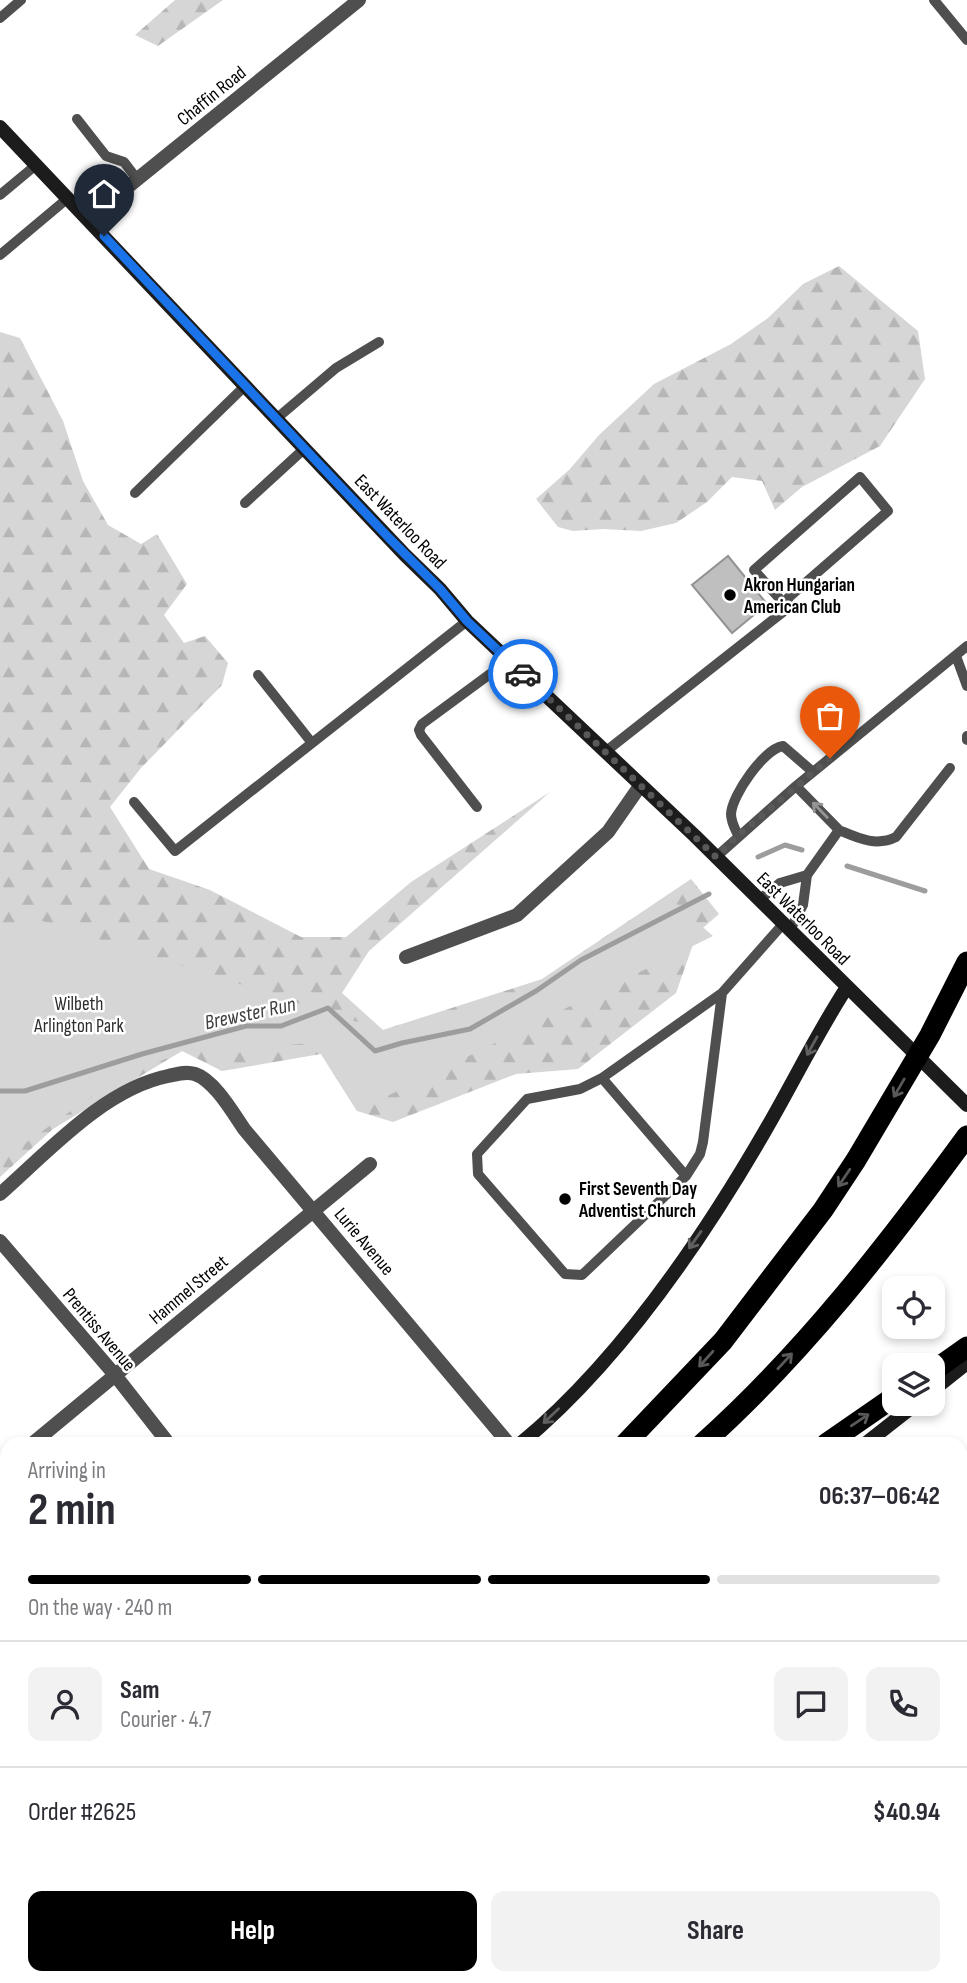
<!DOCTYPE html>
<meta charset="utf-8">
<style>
:root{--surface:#fff;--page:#f2f2f3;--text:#2b2b33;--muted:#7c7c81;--line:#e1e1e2;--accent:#000}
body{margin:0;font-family:"Sofia Sans Condensed",sans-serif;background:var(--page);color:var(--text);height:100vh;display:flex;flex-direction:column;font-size:26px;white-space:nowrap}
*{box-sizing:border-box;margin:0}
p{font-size:23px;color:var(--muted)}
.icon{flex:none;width:38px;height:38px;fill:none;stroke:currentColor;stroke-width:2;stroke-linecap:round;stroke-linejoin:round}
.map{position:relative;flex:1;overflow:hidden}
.drawer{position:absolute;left:0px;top:1437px;width:968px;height:548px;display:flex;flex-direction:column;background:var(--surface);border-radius:21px 21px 0 0;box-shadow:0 4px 10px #0003}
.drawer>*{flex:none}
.controls{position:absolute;left:882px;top:1276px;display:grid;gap:14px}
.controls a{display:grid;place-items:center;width:63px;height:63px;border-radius:14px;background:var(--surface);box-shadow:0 4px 10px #0003;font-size:35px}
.pin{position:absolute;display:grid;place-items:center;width:60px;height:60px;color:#fff;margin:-72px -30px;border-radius:50% 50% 50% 0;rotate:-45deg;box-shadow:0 0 7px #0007}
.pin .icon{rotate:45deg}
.courier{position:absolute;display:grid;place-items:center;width:70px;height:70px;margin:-35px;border:5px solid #1a73e8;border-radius:50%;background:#fff;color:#222;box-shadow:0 2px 9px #0007}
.headline em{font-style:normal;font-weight:700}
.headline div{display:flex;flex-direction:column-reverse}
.headline{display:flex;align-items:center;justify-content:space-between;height:119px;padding:0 28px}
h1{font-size:46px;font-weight:700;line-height:52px}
.bar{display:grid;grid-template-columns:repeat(4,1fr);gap:10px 7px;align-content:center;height:84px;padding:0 28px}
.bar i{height:9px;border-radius:5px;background:var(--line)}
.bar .on{background:var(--accent)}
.bar p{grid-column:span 4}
.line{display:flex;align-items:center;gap:18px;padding:0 28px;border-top:2px solid var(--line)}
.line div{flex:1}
.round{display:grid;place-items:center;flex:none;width:74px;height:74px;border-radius:14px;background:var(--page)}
.cta{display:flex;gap:14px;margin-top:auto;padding:14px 28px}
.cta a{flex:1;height:80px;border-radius:14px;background:var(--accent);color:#fff;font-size:28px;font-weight:700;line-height:80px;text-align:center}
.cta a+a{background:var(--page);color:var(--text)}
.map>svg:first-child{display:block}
</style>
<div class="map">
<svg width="967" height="1983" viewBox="0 0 967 1983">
<defs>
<pattern id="forest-firs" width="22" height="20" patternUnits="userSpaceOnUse" patternTransform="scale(1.75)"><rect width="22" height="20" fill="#d6d6d6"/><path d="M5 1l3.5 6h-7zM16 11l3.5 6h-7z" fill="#b6b6b6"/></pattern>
</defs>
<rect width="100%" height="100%" fill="#fff"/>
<!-- forest -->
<path fill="url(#forest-firs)" d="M175 0H223L158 46 135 35Z
M839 266 918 331 925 379 880 446 802 487 775 510 762 481 732 477 707 502 676 523 641 531 603 529 573 531 558 527 536 499 569 470 599 435 654 384 731 344 768 318 803 284Z
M0 332 20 338 63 421 83 481 108 525 141 544 157 534 187 584 164 615 184 643 205 636 228 663 222 685 141 768 110 807 149 869 210 890 301 937H346L411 882 550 792 369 951 342 993 383 1030 542 979 691 879 719 914 697 933 676 993 578 1069 516 1074 393 1122 357 1111 321 1054 222 1071 182 1051 53 1129 0 1177Z"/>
<!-- green -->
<path fill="#d6d6d6" d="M667 896 713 936 357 1111 314 1043 182 1051 102 1089 0 1161V929L30 917 383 1030 526 990Z"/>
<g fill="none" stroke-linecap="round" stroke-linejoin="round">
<!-- stream -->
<path stroke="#9d9d9d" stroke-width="5" d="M758 857 785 845 802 850
M847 866 925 891
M0 1091H25L142 1054 246 1026H281L328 1008 375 1051 402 1043 470 1029 536 991 581 960 709 894"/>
</g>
<!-- building -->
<path fill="#bfbfbf" stroke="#939393" stroke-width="2" d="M728 556 767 604 732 633 692 585Z"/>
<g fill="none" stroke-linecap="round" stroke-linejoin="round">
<!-- lane -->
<path stroke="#4f4f4f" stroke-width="10" d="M934 0 967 40
M0 18 21 0
M77 119 106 156 124 162 137 179
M0 195 36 165
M0 255 68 198
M276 419 336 368 379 342
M135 493 245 386
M245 503 304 449
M956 656 967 686
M258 675 312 743
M967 740V736
M605 752 788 608V598L888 511 860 477 754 570 788 608
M796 786 839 830 807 875
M134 802 175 851 467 621
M477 807 421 735 419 730 422 724 509 660
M839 830C858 838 876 847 896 837L950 768
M738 835C735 829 731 822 731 814 732 795 764 749 783 746L813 772
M716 857 796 786 967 646
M759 900 780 883 807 875 803 905 790 930
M722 993 703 1142 700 1154 686 1176 602 1078 722 993 783 924
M602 1078 580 1089 527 1099 477 1154 478 1174 565 1274 582 1275 686 1176
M730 1978 736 1982
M782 1983 788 1978"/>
<!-- street -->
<path stroke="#4f4f4f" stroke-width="14" d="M88 219 359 0
M406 957 517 915 608 832 640 786
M0 1194C48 1152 104 1089 168 1076 177 1074 186 1071 195 1074 214 1080 233 1113 244 1129L509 1444
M0 1241 115 1375 169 1444
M32 1444 370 1164
M0 1471 7 1465
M0 1594 7 1603
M961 1624 967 1619
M961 1887 967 1882
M610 1978 614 1983
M947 1978 952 1983
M518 1983 524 1978
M842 1983 849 1978"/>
<!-- secondary -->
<path stroke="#1c1c1c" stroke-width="14" d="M0 127 405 555 440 589 467 621 695 836 967 1105
M933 1390 967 1363
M520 1444C617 1364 702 1240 765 1131 793 1083 817 1033 847 987
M865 1444 916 1404
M0 1868 7 1863
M201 1983 207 1978"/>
<!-- highway -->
<path stroke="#000" stroke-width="21" d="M933 1371 967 1347
M625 1444 723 1341 823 1210 856 1160 930 1035 967 962
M702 1444C803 1354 888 1244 967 1136
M826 1444 894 1397
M0 1959 7 1953
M50 1983 56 1978"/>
</g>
<!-- one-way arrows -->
<defs><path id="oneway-shaft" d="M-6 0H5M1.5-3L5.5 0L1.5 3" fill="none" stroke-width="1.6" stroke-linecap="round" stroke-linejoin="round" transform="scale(1.75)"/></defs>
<use stroke="#959595" href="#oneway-shaft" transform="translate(820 810) rotate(-134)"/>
<g stroke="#606060">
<use href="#oneway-shaft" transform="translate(812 1046) rotate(119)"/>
<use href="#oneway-shaft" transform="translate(695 1240) rotate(125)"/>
<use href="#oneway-shaft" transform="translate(551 1416) rotate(136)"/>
</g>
<g stroke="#595959">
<use href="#oneway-shaft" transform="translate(899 1088) rotate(120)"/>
<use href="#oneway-shaft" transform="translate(844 1178) rotate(124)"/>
<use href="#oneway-shaft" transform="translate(706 1359) rotate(132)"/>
<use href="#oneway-shaft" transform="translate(785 1361) rotate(-47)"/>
<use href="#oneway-shaft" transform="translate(860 1420) rotate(-34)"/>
</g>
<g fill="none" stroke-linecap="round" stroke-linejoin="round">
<!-- done -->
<path stroke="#595959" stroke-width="7" stroke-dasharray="0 12.6" d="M523 674 716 857 733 840 830 758"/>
<!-- route -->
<path stroke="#1a73e8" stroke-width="9" d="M104 236 389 538 440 589 467 621 523 674"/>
</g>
<!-- markers -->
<g fill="#000" stroke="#fff" stroke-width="2.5">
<circle cx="730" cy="595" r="7"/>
<circle cx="565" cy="1199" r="7"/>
</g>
<g text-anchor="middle" stroke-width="5" stroke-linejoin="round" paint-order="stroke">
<!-- street labels -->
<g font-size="19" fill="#000" stroke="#fff">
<text transform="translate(211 95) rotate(-39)" y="7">Chaffin Road</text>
<text transform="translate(401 521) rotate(46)" y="7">East Waterloo Road</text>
<text transform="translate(804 918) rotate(45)" y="7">East Waterloo Road</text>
<text transform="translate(365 1241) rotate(50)" y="7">Lurie Avenue</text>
<text transform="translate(188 1289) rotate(-40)" y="7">Hammel Street</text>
<text transform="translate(100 1329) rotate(50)" y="7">Prentiss Avenue</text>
</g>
<!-- poi labels -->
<g font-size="19" font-weight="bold" fill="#000" stroke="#fff" text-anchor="start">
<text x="744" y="591">Akron Hungarian<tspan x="744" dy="22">American Club</tspan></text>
<text x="579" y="1195">First Seventh Day<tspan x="579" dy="22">Adventist Church</tspan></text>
</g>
<!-- park labels -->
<g font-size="19" fill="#2d2d2d" stroke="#fff">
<text x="79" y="1010">Wilbeth<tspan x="79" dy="22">Arlington Park</tspan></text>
</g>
<!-- water labels -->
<g font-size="21" font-style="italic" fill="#3e3e3e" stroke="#fff">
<text transform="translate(250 1013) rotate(-12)" y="7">Brewster Run</text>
</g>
</g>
</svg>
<div class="controls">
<a><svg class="icon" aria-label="locate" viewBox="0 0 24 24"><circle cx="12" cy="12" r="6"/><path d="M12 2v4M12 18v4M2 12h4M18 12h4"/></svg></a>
<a><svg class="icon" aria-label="layers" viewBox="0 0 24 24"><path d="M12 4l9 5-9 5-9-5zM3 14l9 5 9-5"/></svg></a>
</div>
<div class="pin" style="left:830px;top:758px;background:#ea580c"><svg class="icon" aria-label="bag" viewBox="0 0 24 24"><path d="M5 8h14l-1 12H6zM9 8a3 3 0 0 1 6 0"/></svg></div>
<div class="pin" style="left:104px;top:236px;background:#1f2937"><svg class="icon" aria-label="home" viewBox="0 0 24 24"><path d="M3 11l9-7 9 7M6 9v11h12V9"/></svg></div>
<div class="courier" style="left:523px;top:674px"><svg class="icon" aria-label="car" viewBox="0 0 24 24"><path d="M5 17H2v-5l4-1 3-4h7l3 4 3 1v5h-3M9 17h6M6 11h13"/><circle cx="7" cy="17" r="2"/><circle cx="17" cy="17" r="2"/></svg></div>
<section class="drawer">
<div class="headline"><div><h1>2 min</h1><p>Arriving in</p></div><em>06:37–06:42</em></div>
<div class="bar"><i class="on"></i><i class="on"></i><i class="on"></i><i></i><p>On the way · 240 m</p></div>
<div class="line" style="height:126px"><a class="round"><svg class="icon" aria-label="person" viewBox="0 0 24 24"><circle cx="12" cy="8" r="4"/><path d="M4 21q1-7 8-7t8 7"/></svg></a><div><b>Sam</b><p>Courier · 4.7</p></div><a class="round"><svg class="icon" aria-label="chat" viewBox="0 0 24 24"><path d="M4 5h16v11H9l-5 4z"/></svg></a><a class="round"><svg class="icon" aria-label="phone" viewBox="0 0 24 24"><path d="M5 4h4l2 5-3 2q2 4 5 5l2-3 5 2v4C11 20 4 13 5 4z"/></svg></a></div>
<div class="line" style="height:91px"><div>Order #2625</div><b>$40.94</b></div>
<div class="cta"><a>Help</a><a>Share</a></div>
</section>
</div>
